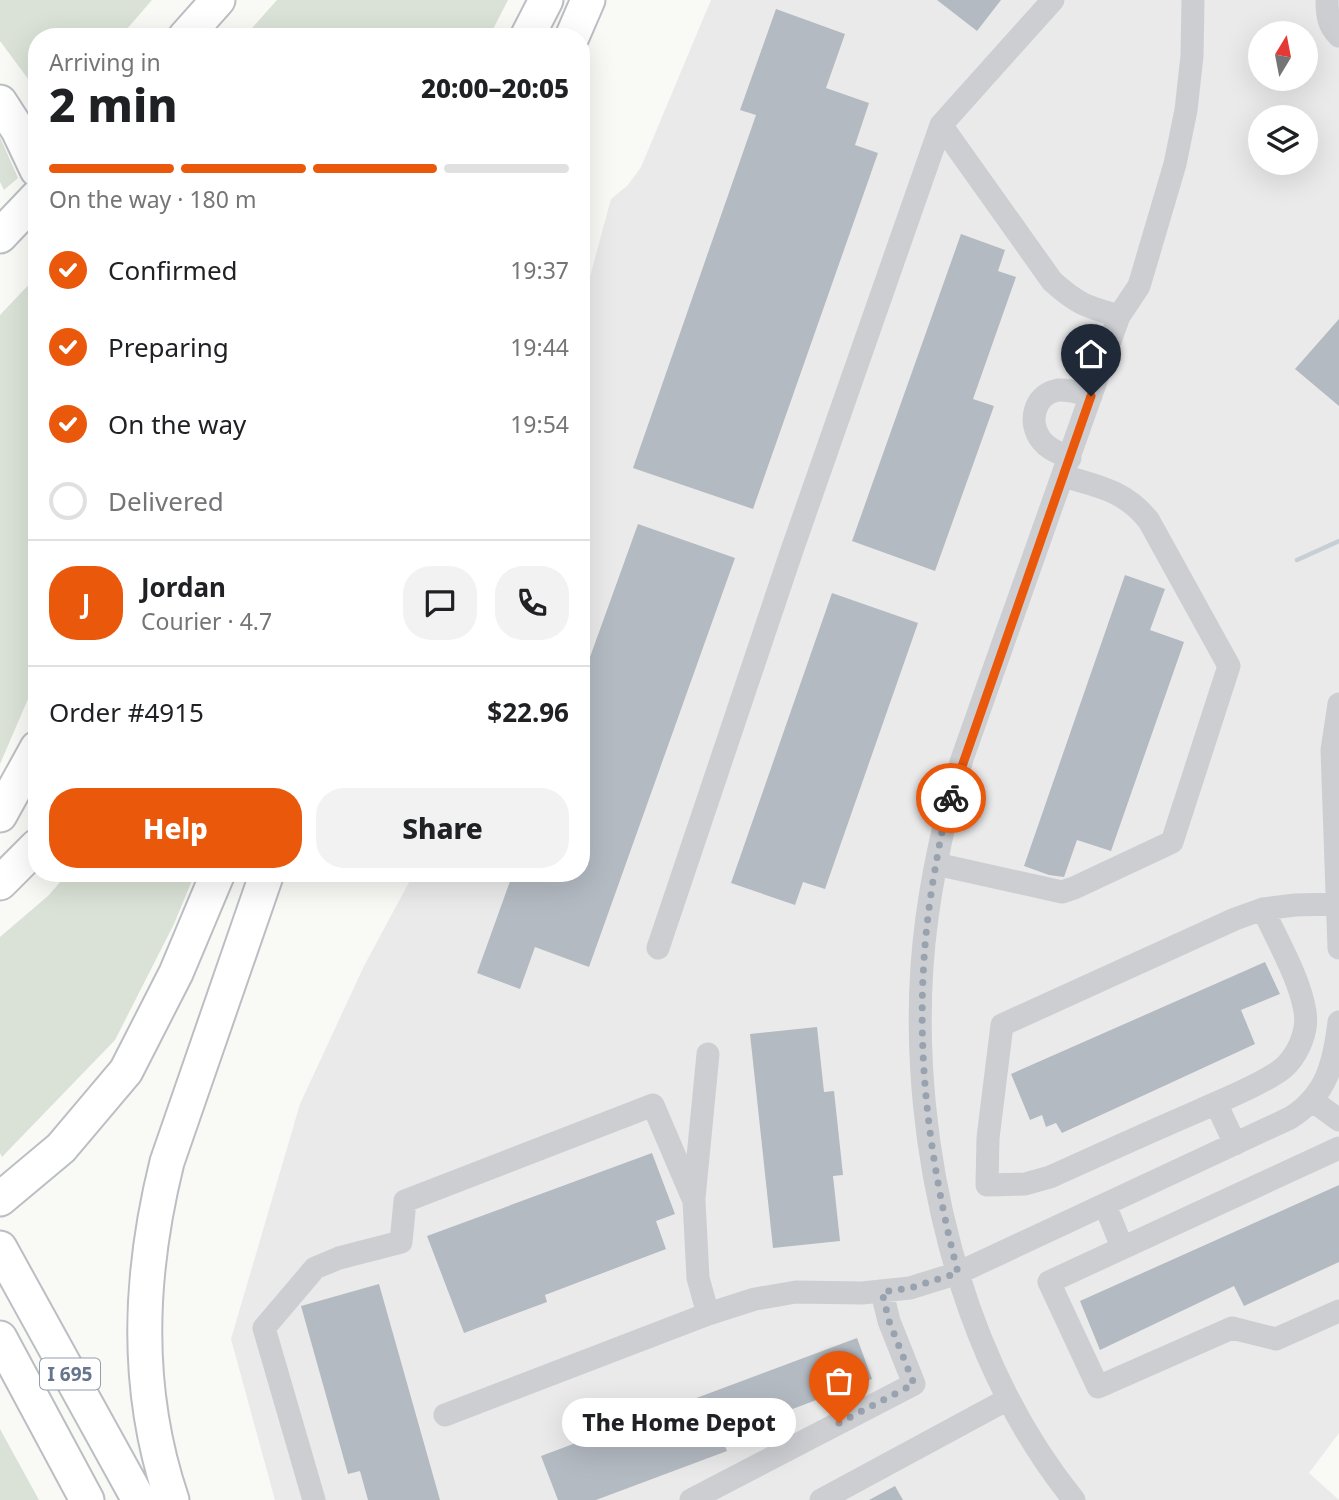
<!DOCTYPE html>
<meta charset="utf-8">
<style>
:root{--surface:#fff;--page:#f2f2f2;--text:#202124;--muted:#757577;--line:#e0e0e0;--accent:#ea580c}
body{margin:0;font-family:"Noto Sans",sans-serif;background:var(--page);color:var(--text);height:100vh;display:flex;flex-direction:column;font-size:26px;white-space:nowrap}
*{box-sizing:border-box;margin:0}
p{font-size:23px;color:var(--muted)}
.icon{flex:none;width:38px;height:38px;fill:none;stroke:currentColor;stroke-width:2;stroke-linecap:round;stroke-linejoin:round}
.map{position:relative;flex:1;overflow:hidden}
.side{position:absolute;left:28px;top:28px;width:562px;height:854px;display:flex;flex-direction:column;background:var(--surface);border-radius:28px;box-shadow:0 7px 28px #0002}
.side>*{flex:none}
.needle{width:46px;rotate:10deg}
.fabs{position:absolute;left:1248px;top:21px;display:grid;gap:14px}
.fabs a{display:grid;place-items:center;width:70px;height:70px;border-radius:50%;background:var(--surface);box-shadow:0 7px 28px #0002;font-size:35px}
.pin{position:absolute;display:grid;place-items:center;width:60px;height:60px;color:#fff;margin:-72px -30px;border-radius:50% 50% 50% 0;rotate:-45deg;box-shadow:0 0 7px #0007}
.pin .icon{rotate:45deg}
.courier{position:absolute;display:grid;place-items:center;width:70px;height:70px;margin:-35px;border:5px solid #ea580c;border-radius:50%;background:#fff;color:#222;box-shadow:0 2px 9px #0007}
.bubble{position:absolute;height:49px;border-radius:24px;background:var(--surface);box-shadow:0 7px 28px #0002;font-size:23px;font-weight:800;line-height:49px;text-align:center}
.summary em{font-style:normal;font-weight:800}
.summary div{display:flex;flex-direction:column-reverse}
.summary{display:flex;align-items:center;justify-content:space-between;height:119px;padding:0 21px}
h1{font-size:46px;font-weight:800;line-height:52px}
.bar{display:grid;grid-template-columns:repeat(4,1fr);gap:10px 7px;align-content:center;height:84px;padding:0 21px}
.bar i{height:9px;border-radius:5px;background:var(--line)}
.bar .selected{background:var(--accent)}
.bar p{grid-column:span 4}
.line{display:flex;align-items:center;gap:18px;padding:0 21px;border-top:2px solid var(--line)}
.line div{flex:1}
.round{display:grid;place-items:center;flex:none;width:74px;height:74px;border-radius:28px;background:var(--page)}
ol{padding:0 21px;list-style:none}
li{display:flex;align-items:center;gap:21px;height:77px}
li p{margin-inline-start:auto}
li .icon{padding:7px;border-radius:50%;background:var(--accent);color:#fff;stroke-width:4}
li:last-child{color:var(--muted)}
li i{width:38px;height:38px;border:4px solid var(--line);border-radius:50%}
.action{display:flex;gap:14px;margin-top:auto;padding:14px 21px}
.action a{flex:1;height:80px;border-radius:28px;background:var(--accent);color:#fff;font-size:28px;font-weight:800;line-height:80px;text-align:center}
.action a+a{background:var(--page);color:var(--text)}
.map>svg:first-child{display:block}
</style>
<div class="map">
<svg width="1339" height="1500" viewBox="0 0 1339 1500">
<rect width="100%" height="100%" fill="#f9f9f6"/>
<!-- built -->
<path fill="#eaeaea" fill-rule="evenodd" d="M711 0H1339V1433L1309 1473 1339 1500H275L231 1339 300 1104 364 966 414 873H581V310L611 199 628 185 641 167ZM1260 33H1306V79H1260ZM1260 117H1306V163H1260Z"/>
<!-- green -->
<path fill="#dae2d7" d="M0 0H152L120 37H37V91L0 41Z
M277 0H508L489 37H244Z
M0 137 18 178 4 190 0 182Z
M37 276V678L0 764V315Z
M68 873H195L174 924 115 1040 2 1157 0 1153V937L49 895Z
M0 1429 39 1500H0Z"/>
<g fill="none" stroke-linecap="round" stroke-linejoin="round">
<!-- stream -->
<path stroke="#c5cfd5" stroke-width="4.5" d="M1297 560 1339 541"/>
</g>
<!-- building -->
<path fill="#b4bac2" d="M937 0H1001L977 31Z
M776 9 845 34 826 88 869 103 855 145 878 153 753 509 633 468 756 115 740 110Z
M961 234 1005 250 998 271 1016 277 973 399 994 406 935 571 852 541Z
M1339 319V406L1295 369Z
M638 524 735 558 589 967 535 947 520 989 477 973 513 873H581V682Z
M1125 575 1165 589 1150 630 1184 642 1111 851 1077 840 1064 877 1049 875 1024 866Z
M832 593 918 623 825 889 803 882 795 905 731 883Z
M1265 962 1280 994 1241 1010 1255 1044 1062 1133 1056 1123 1046 1127 1042 1115 1030 1120 1011 1074Z
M817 1027 824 1092 834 1091 843 1175 833 1176 840 1241 773 1248 750 1034Z
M652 1153 675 1214 656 1221 666 1249 545 1295 547 1302 464 1333 427 1236Z
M1339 1185V1262L1244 1306 1234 1286 1100 1350 1080 1301Z
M379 1284 440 1500H368L360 1471 348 1474 301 1306Z
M857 1338 872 1379 721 1436 727 1451 596 1500H558L541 1456Z
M895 1486 903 1500H869Z"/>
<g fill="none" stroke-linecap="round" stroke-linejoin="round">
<!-- highway casing -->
<g stroke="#bbbec2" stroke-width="37">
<path id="highway" d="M185 37 218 0
M527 37 546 0
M572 37 588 0
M0 102 18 130 37 170
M0 236 37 197
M0 815 37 748
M0 883 37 846
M0 1199 61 1148 126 1071 176 973 218 873
M0 1248 139 1500
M0 1338 87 1500
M172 1500C134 1388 139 1275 167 1162L267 873"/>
</g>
<!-- minor -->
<path stroke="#ccced2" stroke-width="23" d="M1327 0C1327 15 1328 25 1339 36
M941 125 1052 281C1077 304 1087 307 1119 316
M1070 458C1060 453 1049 450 1042 441 1027 423 1034 394 1058 390 1069 389 1080 393 1091 396
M1339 704 1332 750 1339 948
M936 864 1062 892 1074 888 1172 842 1229 666 1149 521C1126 491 1098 486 1063 476
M1263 909 1235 919 1002 1025 988 1138 987 1185 1025 1184 1050 1177C1099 1155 1147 1133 1196 1112 1220 1101 1256 1087 1278 1072 1292 1063 1302 1045 1305 1028 1311 997 1276 939 1263 909L1295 905 1337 904
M658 948 791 553 941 125 1053 0
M1313 1101 1339 1120
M1216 1103 1235 1144
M1339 1148 1049 1282 1098 1387 1232 1328 1276 1339 1339 1311
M694 1198 708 1054
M1105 1205 1122 1247
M445 1415 708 1314 755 1299 796 1292 862 1293 910 1288 958 1273 1290 1118C1327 1095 1334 1063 1339 1022
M314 1500 264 1328 315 1268 339 1258 401 1242 405 1201 653 1105 694 1201 698 1278 708 1314
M691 1500 914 1384 889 1321 882 1292
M821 1500 1008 1399
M1074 1500C959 1358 910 1146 922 966 927 896 942 826 962 759L1119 316 1139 286 1175 164 1186 110 1192 56 1193 0"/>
<!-- highway -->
<use href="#highway" stroke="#fff" stroke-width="33"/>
</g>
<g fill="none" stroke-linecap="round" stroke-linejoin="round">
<!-- done -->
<path stroke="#99a3b0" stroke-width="7" stroke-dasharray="0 12.6" d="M839 1423 914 1384 889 1321 882 1292 910 1288 958 1273C924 1141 911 1016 933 881 938 853 942 825 951 798"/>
<!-- route -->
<path stroke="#ea580c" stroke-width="9" d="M951 798 1091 396"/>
</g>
<g text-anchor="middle" stroke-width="7" stroke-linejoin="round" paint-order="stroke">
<!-- shield labels -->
<rect fill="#fff" stroke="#939eae" stroke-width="2" x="40" y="1358.5" width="60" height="31" rx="5"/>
<g font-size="19" font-weight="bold" fill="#65758b">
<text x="70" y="1381">I 695</text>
</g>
</g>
</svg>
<div class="fabs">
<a><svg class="needle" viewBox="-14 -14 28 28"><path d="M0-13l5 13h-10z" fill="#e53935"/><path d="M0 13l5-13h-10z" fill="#757577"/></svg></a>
<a><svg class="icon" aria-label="layers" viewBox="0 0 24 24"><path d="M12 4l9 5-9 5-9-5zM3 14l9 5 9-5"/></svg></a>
</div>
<div class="pin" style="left:839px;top:1423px;background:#ea580c"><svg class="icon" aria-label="bag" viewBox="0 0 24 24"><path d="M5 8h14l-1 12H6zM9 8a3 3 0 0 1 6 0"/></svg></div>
<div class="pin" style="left:1091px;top:396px;background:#1f2937"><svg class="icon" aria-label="home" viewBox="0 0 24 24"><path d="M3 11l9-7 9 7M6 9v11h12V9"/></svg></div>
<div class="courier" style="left:951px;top:798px"><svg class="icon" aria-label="bike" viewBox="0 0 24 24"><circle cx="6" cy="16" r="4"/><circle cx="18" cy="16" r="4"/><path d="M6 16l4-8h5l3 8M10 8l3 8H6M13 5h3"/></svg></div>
<div class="bubble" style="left:562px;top:1398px;width:234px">The Home Depot</div>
<section class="side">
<div class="summary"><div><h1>2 min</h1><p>Arriving in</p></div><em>20:00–20:05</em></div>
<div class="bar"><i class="selected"></i><i class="selected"></i><i class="selected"></i><i></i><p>On the way · 180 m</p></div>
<ol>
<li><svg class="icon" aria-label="check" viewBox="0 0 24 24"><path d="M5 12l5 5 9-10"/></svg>Confirmed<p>19:37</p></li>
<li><svg class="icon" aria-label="check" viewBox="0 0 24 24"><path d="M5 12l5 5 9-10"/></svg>Preparing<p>19:44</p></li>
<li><svg class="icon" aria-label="check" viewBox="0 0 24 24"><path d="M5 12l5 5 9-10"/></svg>On the way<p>19:54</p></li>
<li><i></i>Delivered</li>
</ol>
<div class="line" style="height:126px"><b class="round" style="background:var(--accent);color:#fff">J</b><div><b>Jordan</b><p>Courier · 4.7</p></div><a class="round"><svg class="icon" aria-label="chat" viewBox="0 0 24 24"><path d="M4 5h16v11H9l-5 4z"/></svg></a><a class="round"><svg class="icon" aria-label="phone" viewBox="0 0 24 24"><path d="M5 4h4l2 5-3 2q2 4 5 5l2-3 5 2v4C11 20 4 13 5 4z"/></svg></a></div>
<div class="line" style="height:91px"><div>Order #4915</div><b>$22.96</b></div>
<div class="action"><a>Help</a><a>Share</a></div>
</section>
</div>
